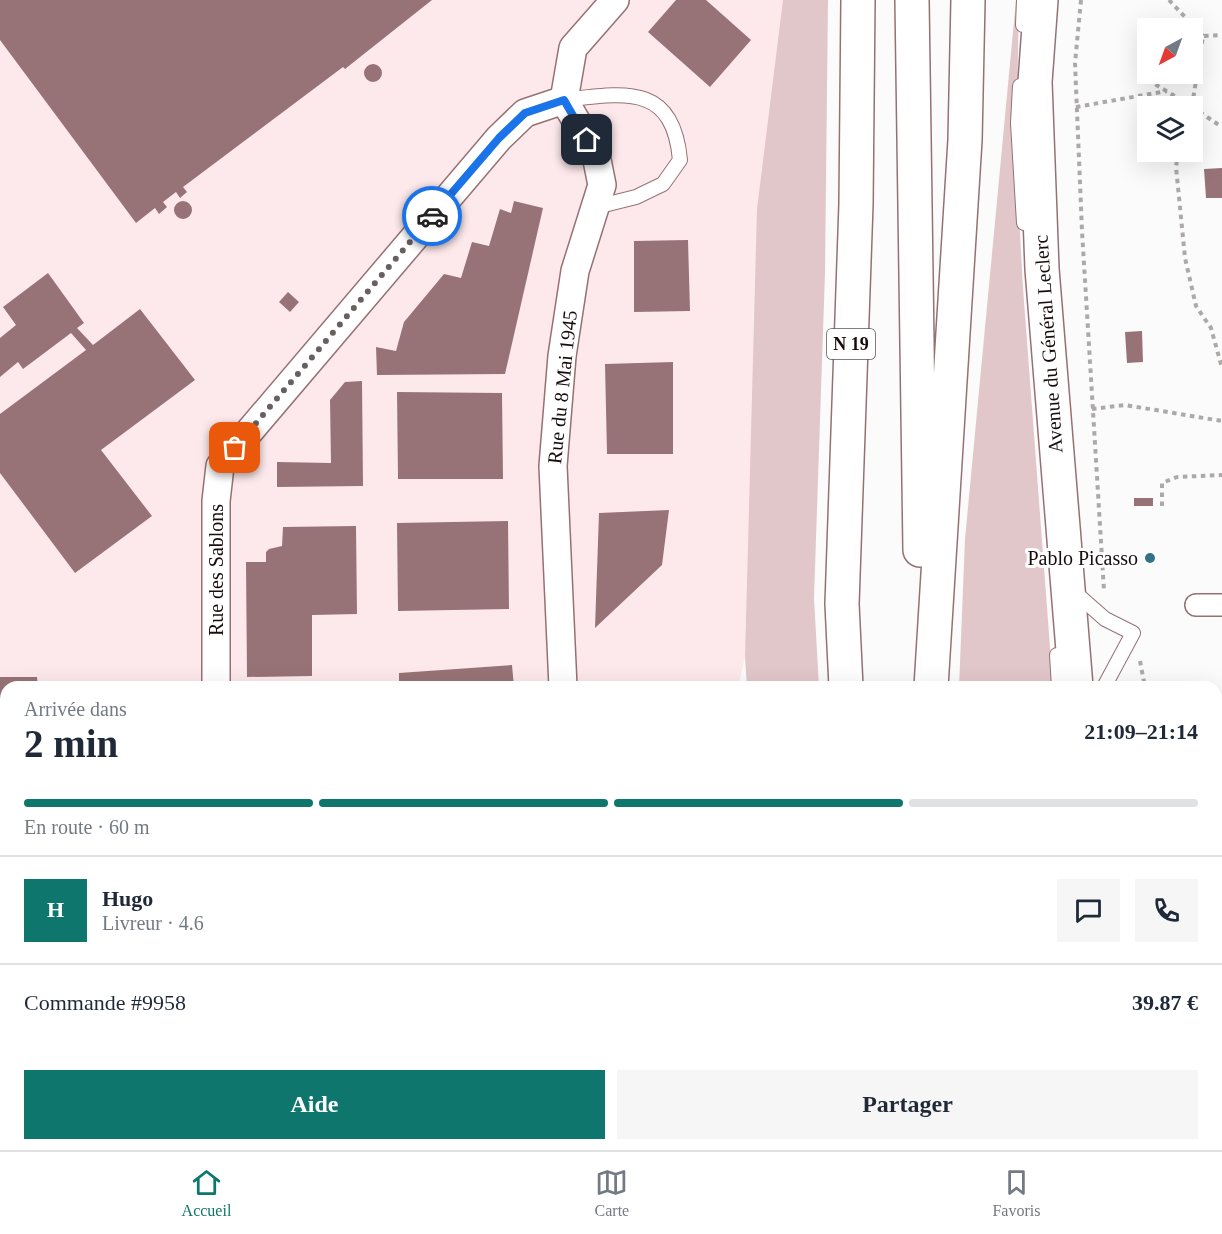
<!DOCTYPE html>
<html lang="fr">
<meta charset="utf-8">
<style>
:root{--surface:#fff;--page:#f6f6f7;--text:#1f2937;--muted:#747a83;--line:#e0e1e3;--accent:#0f766e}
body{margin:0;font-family:Georgia,serif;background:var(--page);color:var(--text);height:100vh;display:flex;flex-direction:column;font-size:22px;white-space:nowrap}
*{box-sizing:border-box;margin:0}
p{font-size:20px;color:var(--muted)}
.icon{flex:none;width:33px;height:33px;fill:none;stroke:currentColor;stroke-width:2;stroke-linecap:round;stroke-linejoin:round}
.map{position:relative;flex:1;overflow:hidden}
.details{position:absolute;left:0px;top:681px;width:1222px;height:470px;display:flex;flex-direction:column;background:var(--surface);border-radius:18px 18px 0 0;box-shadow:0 6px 24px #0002}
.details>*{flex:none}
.needle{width:39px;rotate:221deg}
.buttons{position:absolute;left:1137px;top:18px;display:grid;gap:12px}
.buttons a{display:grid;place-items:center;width:66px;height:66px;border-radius:0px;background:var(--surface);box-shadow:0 6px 24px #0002;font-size:30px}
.pin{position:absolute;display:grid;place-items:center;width:51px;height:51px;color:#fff;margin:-26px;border-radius:12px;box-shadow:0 3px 9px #0006}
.courier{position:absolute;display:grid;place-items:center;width:60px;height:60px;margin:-30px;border:4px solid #1a73e8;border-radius:50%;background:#fff;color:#222;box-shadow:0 2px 8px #0007}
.summary em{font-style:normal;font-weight:700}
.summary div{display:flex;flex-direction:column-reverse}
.summary{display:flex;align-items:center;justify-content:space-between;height:102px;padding:0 24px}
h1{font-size:39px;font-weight:700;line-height:45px}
.bar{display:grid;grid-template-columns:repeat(4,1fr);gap:9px 6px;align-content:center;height:72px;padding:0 24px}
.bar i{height:8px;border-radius:4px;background:var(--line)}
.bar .active{background:var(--accent)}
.bar p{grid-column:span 4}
.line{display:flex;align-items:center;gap:15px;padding:0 24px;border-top:2px solid var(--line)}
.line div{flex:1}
.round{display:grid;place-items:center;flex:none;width:63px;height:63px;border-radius:0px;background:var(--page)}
.cta{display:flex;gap:12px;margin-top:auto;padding:12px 24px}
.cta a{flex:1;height:69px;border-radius:0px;background:var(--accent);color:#fff;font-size:24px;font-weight:700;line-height:69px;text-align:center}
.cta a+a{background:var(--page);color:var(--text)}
.dock{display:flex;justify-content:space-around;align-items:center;height:84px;border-top:2px solid var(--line);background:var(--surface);font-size:16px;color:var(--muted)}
.dock a{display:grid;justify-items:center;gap:3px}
.dock .active{color:var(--accent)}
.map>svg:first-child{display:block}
</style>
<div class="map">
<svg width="1222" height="1150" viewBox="0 0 1222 1150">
<rect width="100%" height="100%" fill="#fbfbfb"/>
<!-- built -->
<path fill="#fde9eb" d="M0 0H789L745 657 738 687H6V1144H811L812 1150H0Z"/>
<!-- green -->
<path fill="#e2c7ca" d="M783 0H828L825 273 814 598 819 687H747L745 657 757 209Z
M1016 0H1019L1016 161 1023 288 1053 687H959L965 539Z
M1006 1145H1094L1095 1150H1007Z"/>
<!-- building -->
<path fill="#977377" d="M0 0H432L345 69 343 67 183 187 187 192 180 198 176 192 163 202 167 207 159 214 155 208 136 223 0 40Z
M676 0H706L751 40 710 87 648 32Z
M364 73a9 9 0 1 1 18 0a9 9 0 1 1-18 0Z
M1222 168V198H1206L1204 169Z
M514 201 543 208 505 374 377 375 376 347 396 351 404 322 444 274 461 278 472 242 489 246 500 209 511 213Z
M174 210a9 9 0 1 1 18 0a9 9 0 1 1-18 0Z
M688 240 690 311 634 312V241Z
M48 273 84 323 77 328 93 345 140 309 195 380 101 450 152 516 75 573 0 473V414L86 350 71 333 23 369 18 362 0 377V338L16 325 3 307Z
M288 292 299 302 290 312 279 302Z
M1142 331 1143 362 1127 363 1125 332Z
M673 362V454H607L605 364Z
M362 381 363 486 277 487V462L331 463 330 400 345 382Z
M397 392 502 393 503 479H398Z
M1134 498H1153V506H1134Z
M669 510 662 565 595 628 599 513Z
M508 521 509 609 398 611 397 523Z
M356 526 357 614 312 615V676L247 677 246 562H266V552L269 549 282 546 283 527Z
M512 665 514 687H399V673Z
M0 677H37L38 687H6V950L0 951Z
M253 1144H305V1150H253Z
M444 1144H531V1150H447Z
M619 1144H725V1145L707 1150H619Z"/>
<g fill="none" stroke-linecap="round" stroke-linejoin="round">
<!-- service casing -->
<g stroke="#957175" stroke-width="16">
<path id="service" d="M1023 25 1024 0
M1020 86 1018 123 1024 223
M564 100C625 93 673 83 680 160L663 184 636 197 596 207
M1072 590 1105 619 1133 633 1104 687
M1057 655 1059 687
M1110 1144V1150"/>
</g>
<!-- pedestrian casing -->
<g stroke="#957175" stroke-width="24">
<path id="pedestrian" d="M1196 605H1222"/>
</g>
<!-- minor casing -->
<g stroke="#957175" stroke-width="30">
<path id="minor" d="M564 100 573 48 615 0
M216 687V501L220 466 499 138 525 113 564 100
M563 687 553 466 562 356 575 271 602 185 596 155 564 100
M218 1144V1150
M577 1144 578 1150
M829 1144 831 1150"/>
</g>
<!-- tertiary casing -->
<g stroke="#957175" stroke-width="36">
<path id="tertiary" d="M1041 0 1035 82 1042 269 1076 687
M1135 1144 1136 1150"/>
</g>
<!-- trunk casing -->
<g stroke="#957175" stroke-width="36">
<path id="trunk" d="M912 0 920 550
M846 687 842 604 856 204 858 0
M931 687 965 140 968 0
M897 1144 898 1150
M974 1144 975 1150"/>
</g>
<!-- path -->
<path stroke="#ada9a9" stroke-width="4" stroke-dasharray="4.5 4.5" stroke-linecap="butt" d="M1081 0 1075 63 1082 231 1104 591
M1169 0 1203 36
M1140 75 1191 106
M1192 106 1203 36 1222 35
M1076 107 1167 91
M1192 107 1222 127
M1178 152 1176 167 1185 258 1196 306 1211 328 1222 368
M1092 409 1125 405 1222 421
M1162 506V483L1177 477 1222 475
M1140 661 1145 687
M1216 770 1222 760
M1216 848 1222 854
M1216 945 1222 935
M1216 980 1222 978
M1216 1140 1222 1132
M1177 1144V1150"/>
<!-- service -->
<use href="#service" stroke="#fff" stroke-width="14"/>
<!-- pedestrian -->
<use href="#pedestrian" stroke="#fff" stroke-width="21"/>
<!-- minor -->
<use href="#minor" stroke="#fff" stroke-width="27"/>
<!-- tertiary -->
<use href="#tertiary" stroke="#fff" stroke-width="33"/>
<!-- trunk -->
<use href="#trunk" stroke="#fff" stroke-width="33"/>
</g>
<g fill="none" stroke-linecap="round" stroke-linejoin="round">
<!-- done -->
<path stroke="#676060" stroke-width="6" stroke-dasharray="0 10.8" d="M235 448 432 216"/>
<!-- route -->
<path stroke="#1a73e8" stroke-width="8" d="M432 216 499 138 525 113 564 100 587 140"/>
</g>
<!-- markers -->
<circle fill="#327286" stroke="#fff" stroke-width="2" cx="1150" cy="558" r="6"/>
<g text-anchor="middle" stroke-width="6" stroke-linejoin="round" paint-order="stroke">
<!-- shield labels -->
<rect fill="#fff" stroke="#5d5556" stroke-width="1.5" x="827" y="329" width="48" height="30" rx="4.5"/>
<g font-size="18" font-weight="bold" fill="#180c0d">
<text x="851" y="350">N 19</text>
</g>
<!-- street labels -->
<g font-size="20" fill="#180c0d" stroke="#fff">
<text transform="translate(1048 344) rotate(-94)" y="7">Avenue du Général Leclerc</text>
<text transform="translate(562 387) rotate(-84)" y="7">Rue du 8 Mai 1945</text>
<text transform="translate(216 570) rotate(-90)" y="7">Rue des Sablons</text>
</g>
<!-- poi labels -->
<g font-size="20" fill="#180c0d" stroke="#fff" text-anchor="end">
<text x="1138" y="565">Pablo Picasso</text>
</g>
</g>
</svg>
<div class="buttons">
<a><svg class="needle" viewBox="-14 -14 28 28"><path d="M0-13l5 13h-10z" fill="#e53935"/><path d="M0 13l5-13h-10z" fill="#747a83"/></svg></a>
<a><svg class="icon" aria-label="layers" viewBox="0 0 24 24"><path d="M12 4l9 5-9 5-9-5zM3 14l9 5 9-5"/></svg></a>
</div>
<div class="pin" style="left:235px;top:448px;background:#ea580c"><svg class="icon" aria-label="bag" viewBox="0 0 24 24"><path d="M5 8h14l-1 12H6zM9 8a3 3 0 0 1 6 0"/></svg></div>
<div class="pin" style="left:587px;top:140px;background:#1f2937"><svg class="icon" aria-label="home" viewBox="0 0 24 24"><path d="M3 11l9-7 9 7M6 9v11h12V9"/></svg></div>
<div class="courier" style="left:432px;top:216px"><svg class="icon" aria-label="car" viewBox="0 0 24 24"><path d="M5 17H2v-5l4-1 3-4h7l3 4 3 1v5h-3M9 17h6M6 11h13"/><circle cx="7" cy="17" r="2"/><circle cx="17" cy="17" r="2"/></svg></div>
<section class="details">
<div class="summary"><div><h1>2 min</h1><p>Arrivée dans</p></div><em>21:09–21:14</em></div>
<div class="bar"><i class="active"></i><i class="active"></i><i class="active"></i><i></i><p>En route · 60 m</p></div>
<div class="line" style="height:108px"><b class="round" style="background:var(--accent);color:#fff">H</b><div><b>Hugo</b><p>Livreur · 4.6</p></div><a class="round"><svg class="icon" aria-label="chat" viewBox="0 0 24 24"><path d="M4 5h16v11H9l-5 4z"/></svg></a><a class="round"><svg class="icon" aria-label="phone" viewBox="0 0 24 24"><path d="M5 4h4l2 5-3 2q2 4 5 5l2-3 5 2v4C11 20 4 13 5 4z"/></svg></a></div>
<div class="line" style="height:78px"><div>Commande #9958</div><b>39.87 €</b></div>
<div class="cta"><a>Aide</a><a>Partager</a></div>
</section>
</div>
<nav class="dock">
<a class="active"><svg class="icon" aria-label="home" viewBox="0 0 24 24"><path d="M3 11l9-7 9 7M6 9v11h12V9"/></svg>Accueil</a>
<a><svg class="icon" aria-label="map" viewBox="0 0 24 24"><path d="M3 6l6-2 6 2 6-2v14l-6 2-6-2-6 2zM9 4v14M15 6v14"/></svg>Carte</a>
<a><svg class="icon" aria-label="saved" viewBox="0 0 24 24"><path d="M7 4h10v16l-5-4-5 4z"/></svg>Favoris</a>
</nav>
